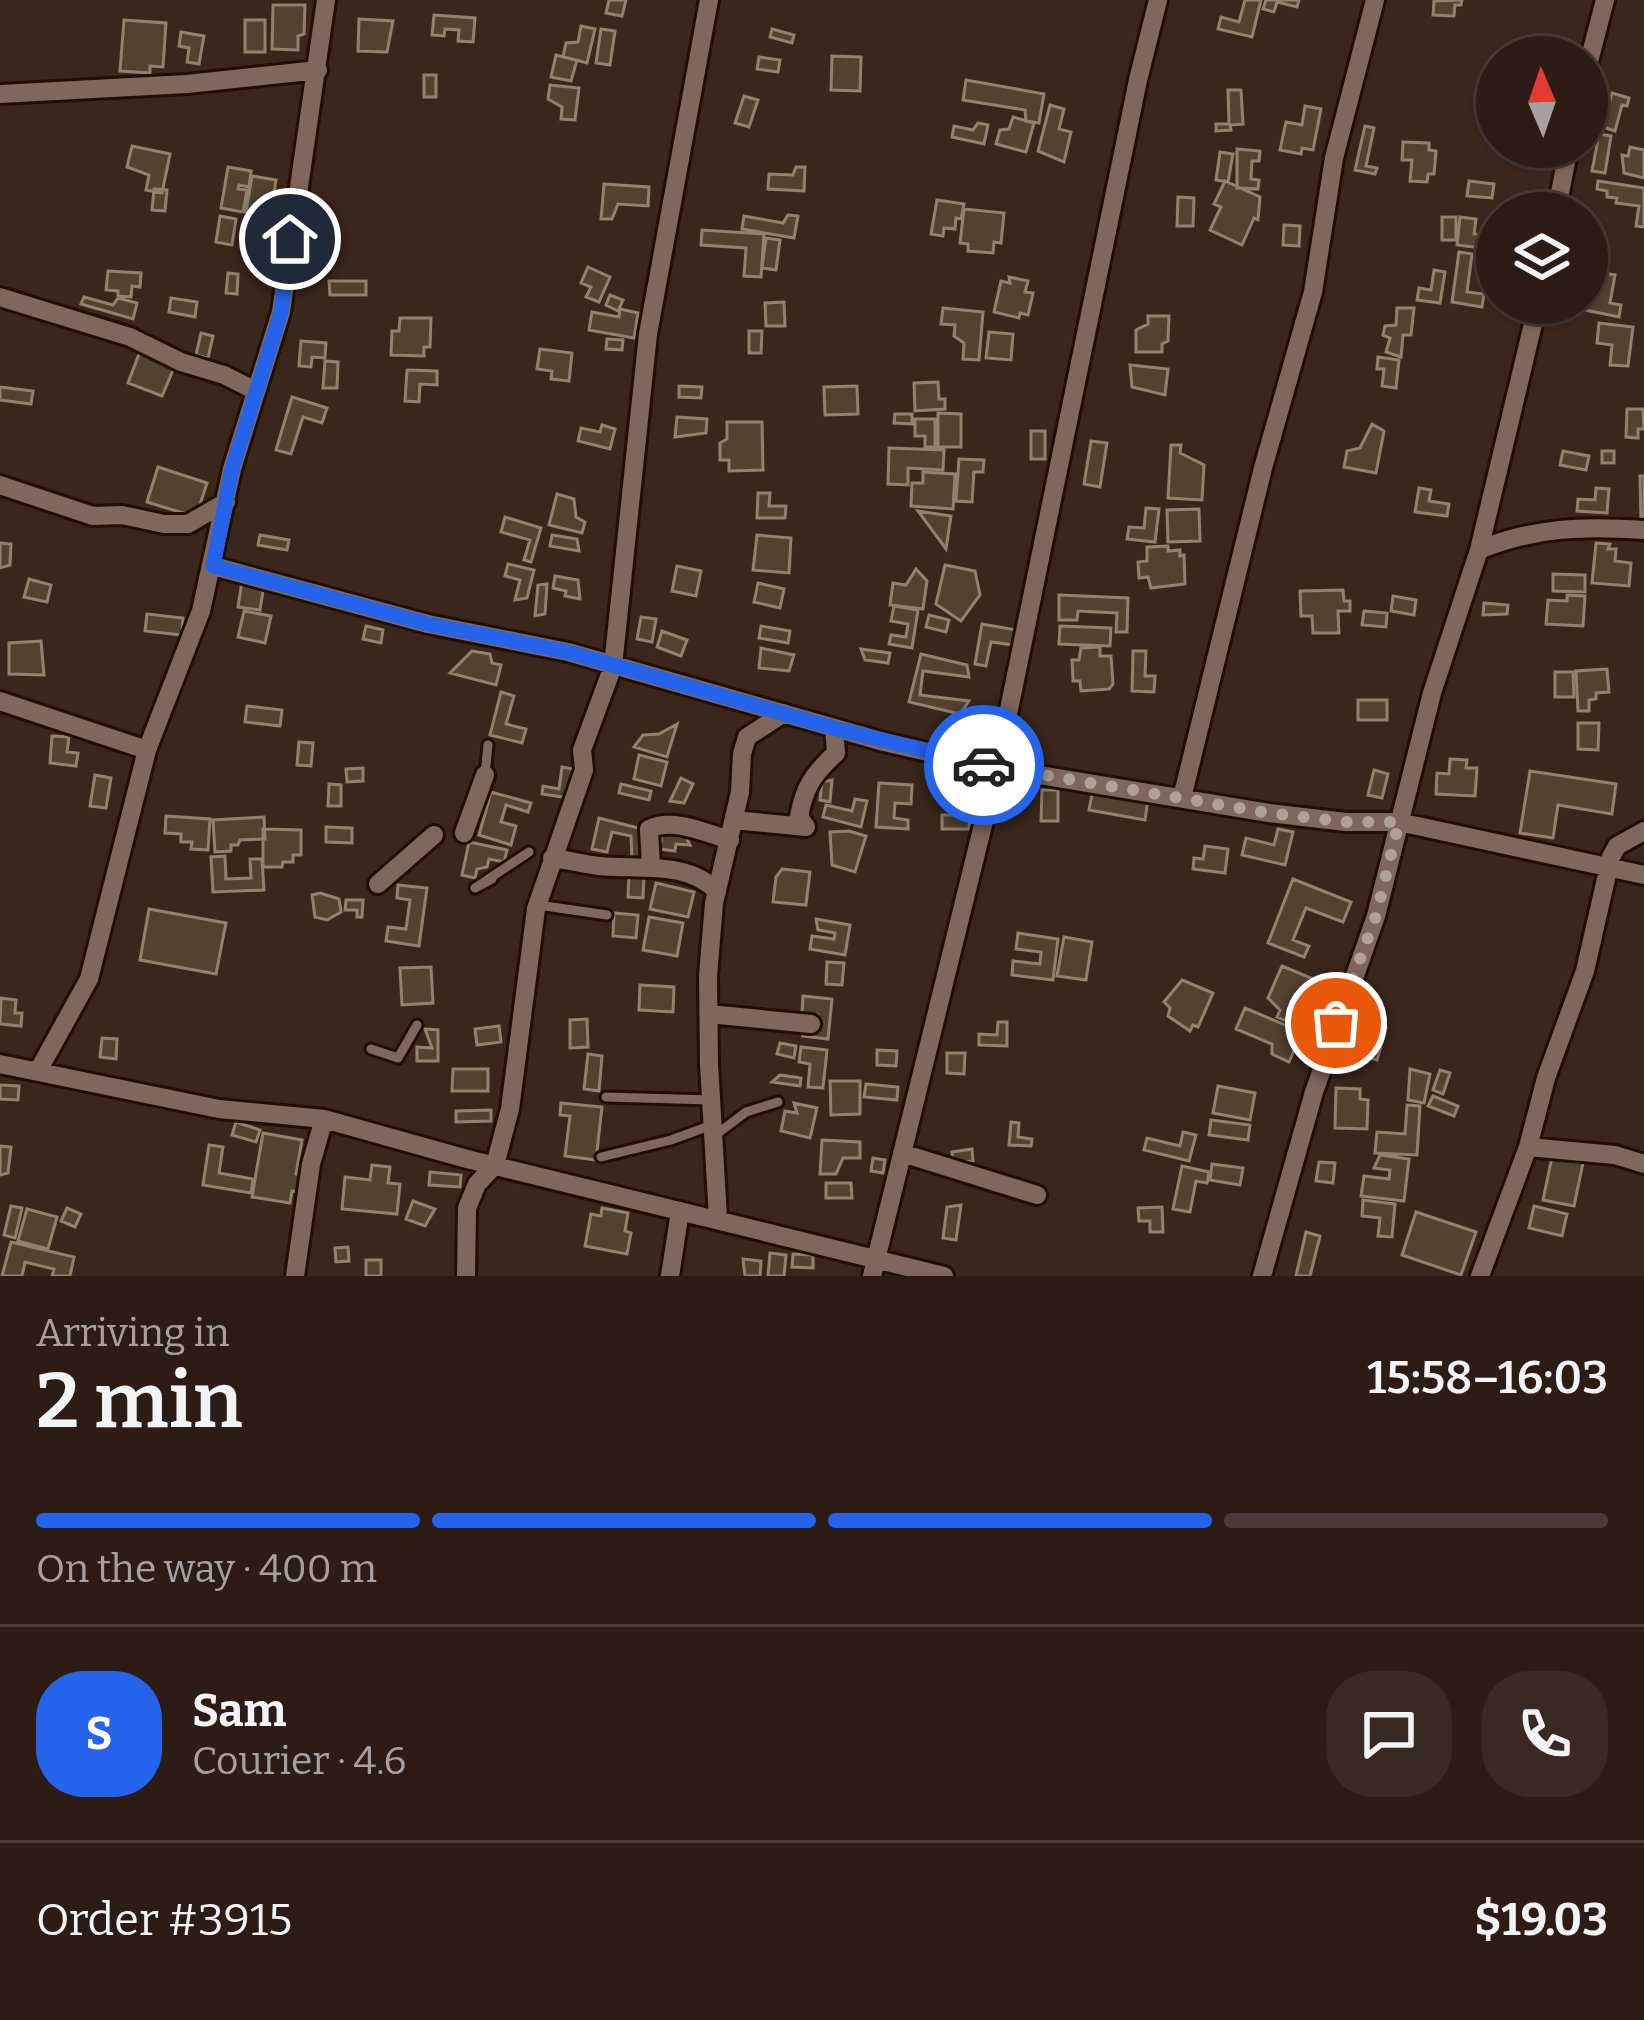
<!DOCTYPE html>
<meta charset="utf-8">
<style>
:root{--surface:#2c1c14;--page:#382922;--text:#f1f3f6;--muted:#a6a1a0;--line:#483a34;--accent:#2563eb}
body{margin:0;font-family:Bitter,serif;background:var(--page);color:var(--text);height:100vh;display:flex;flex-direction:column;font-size:45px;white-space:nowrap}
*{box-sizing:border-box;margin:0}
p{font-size:39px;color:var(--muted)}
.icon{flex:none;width:66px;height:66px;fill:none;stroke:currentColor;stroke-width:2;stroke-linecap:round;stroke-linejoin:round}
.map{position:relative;height:1276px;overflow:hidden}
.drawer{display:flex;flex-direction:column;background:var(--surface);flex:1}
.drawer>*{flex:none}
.needle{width:78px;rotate:358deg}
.tools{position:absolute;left:1476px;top:36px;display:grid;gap:24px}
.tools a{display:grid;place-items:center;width:132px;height:132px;border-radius:50%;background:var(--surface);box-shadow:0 3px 9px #0004,0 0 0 3px var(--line);font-size:60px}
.pin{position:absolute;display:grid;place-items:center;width:102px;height:102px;color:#fff;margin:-51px;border:6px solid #fff;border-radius:50%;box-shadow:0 3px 12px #0007}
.courier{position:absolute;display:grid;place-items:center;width:120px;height:120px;margin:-60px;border:9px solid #2563eb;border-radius:50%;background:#fff;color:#222;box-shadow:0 3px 15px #0007}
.overview em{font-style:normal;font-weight:600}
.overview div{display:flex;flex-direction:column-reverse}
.overview{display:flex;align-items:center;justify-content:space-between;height:204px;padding:0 36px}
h1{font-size:78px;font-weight:600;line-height:90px}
.bar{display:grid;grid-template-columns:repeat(4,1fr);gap:18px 12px;align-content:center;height:144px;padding:0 36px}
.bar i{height:15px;border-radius:9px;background:var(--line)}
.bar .on{background:var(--accent)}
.bar p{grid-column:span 4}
.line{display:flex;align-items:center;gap:30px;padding:0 36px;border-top:3px solid var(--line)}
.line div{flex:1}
.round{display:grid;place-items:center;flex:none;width:126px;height:126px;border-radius:48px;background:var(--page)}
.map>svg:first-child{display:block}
</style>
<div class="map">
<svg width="1644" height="1276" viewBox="0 0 1644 1276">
<rect width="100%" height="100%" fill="#3b261b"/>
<!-- building -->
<path fill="#524230" stroke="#93816d" stroke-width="3" d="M609 0H626L622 16 606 13Z
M1245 0H1261L1252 37 1218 29 1221 17 1239 22Z
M1266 0H1299L1297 7 1277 2 1274 12 1263 9Z
M1462 0 1461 5H1455L1454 16 1433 15 1434 1Z
M273 5H305L304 34 298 36V50L272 49Z
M434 15 475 18 473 42 458 41 459 30 445 29 444 36 432 35Z
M359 19 393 21 387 52 358 51Z
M124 20 166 23 163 67 150 66V73L120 71Z
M245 20H265V52H245Z
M581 26 595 29 587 63 563 57 566 43 578 42Z
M601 29 615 31 610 65 596 63Z
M772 29 794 35 792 43 770 37Z
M181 32 204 36 199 64 187 62 189 48 179 46Z
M556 55 577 60 571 81 551 77Z
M832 56 861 57 860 91 831 90Z
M759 57 780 60 778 72 757 69Z
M424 75H436V97H424Z
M966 80 1044 94 1039 123 1026 121 1025 110 963 100Z
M550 85 579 88 575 120 561 119 562 107 548 99Z
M1228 90H1241L1243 124 1230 125 1231 130 1216 131V124H1229Z
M1612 93 1629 98 1627 106 1622 105 1615 131 1603 127Z
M744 96 758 100 749 127 735 123Z
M1050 105 1064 109 1059 129 1071 132 1064 162 1038 151Z
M1305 106 1321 109 1313 150 1302 148 1301 154 1280 150 1286 122 1302 125Z
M1013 117 1034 123 1026 152 996 144 1000 130 1009 129Z
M978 123 988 125 984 144 952 137 954 126 973 130Z
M1365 126 1374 128 1366 166 1377 168 1375 174 1355 170Z
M1599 134 1611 136 1605 173 1592 171Z
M1403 142 1429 143V150L1436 151 1434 174H1428L1427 182 1410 181 1412 160H1402Z
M132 146 170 154 162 193 146 190 149 175 127 167Z
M1630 147 1644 150V178L1624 173 1622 155 1628 156Z
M1237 149 1260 151 1259 161H1252L1251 179 1259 180 1258 189 1237 188Z
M1220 152 1233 154 1228 182 1216 180Z
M228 167 251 171 249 187 239 185 238 189 247 190 243 212 221 208Z
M796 167H805L804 191 768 189 769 174 793 175Z
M252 176 276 180 273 200 262 199 259 214 246 212Z
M1225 181 1260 197 1258 220 1254 218 1242 245 1210 230 1221 207 1214 204Z
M1469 181 1494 184 1492 198 1467 196Z
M1598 181 1644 188V227L1636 226 1639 206 1616 203 1617 198 1607 197V191L1597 189Z
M604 184 649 187 648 206 618 204 612 219H601Z
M154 189 167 190 165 211 152 210Z
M1178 197 1194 198 1193 226H1177Z
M937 200 964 204 961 219 956 218 955 229 944 228 943 236 931 234Z
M964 209 1004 213 1001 243 994 242 993 253 968 251V244L960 243Z
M788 215 798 216 794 238 742 229 744 216 783 223Z
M220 216 236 219 232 245 216 242Z
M1442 217H1456V240H1442Z
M1460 217 1476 219 1474 234 1484 235 1482 248 1457 245Z
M1284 225 1300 226 1299 246 1283 245Z
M702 230 764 234 761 277 744 276 746 248 701 245Z
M766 238 780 240 776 270 762 268Z
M1459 252 1472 254 1467 292 1484 294 1482 307 1452 302Z
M588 267 610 277 599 302 586 297 591 287 581 283Z
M1434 270 1445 272 1440 303 1417 300 1419 288 1431 290Z
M108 271 141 273 140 287 132 286 131 297 118 296V291L106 290Z
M1593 271 1615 275 1610 303 1621 305 1619 317 1585 310Z
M228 273 238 274 237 294 226 293Z
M1009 277 1028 281 1025 292 1033 293 1028 315 1020 313 1019 318 994 312 1001 281 1010 283Z
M329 281H366V295H330Z
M610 295 623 300 618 311 606 305Z
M84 297 113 305 118 298 137 303 133 319 81 304Z
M171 298 197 302 195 317 169 312Z
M784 302 785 326H766L765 303Z
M943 308 983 312 979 360 963 359 964 343 954 336 955 325 941 324Z
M1397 308H1414L1411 335H1403L1401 357 1386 352 1390 338 1383 335 1385 326 1396 325Z
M620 309 638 313 634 338 589 330 592 312 619 317Z
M1148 316H1169L1168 341 1162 344V352H1136V330L1148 324Z
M400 318H431L430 347H424V356L391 355 392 331H399Z
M1599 323 1633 327 1628 366 1610 365 1612 345 1597 343Z
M749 331H762L761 353H749Z
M989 332 1013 334 1011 360 986 358Z
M201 333 213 336 208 358 196 355Z
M607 339 623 340 622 350 606 349Z
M301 341 326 343 325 358 312 357 311 367 299 366Z
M141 349 176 363 162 396 128 383Z
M540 349 572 353 569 381 551 379 552 371 537 369Z
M1378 357 1399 360 1396 388 1382 386 1384 369H1377Z
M325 361 338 362 337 388H323Z
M1130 365 1168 369 1165 395 1132 387Z
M407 370 437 371V385L420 384 419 402 405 401Z
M938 382 939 399H945V409L915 411 914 383Z
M679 386 702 387 701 398 679 397Z
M857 386 858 414 825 415 824 387Z
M0 387 33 391 31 404 0 400Z
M292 397 327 408 322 423 303 417 291 454 276 450Z
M1627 409H1643L1644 429H1638V438L1626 437Z
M938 413 961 414V447H938Z
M895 414H912V424L894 423Z
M677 417 707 419 706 433 675 437Z
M915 419H935V447H925V436H915Z
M727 422H762L763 470 729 471V460H720V443L727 439Z
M1372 424 1384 431 1376 473 1344 467 1347 451 1360 448Z
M602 425 615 429 610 449 578 441 581 428 600 432Z
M1031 431H1045V459H1031Z
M1091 441 1107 443 1100 487 1084 484Z
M1171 445H1181L1180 453 1204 465 1202 500 1168 498Z
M889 448 944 450 943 470 908 468V485L888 484Z
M1563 451 1589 456 1586 470 1560 465Z
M1602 451H1614V463H1602Z
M959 459 984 460 983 472H974L972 502 956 501Z
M158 467 207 483 196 517 147 502Z
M923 472 955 474 953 509 911 506 912 483H923Z
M1640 476H1644V521H1641Z
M1419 488 1431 490 1429 501 1449 504 1447 516 1415 512Z
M1596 488 1609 489 1607 513 1577 511 1578 499 1595 500Z
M758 493H770L769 506H786L785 518H757Z
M557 494 574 499 576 517 585 522 582 533 549 525Z
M1146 508 1159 509 1155 542 1127 539 1129 527 1144 528Z
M1199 509 1200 541 1168 542 1167 510Z
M918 511 951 516 946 549Z
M505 517 541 528 531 562 524 560 530 540 501 532Z
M260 535 289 540 287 550 258 545Z
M552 535 577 539 579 551 550 546Z
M757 535 791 538 789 573 753 570Z
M0 543 11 544 10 565 0 568Z
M1596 543 1610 544 1608 549H1616L1615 561 1631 563 1629 586 1592 583Z
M1168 546V551L1180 550V556L1184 555 1185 584 1151 588 1148 577 1139 578 1138 562 1147 561V547Z
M508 564 534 570 527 598 515 600 520 580 505 576Z
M945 565 975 571 980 595 961 621 936 604Z
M677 566 701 571 696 596 672 591Z
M916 569 927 581 923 609 890 605 893 583 906 585Z
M1553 574 1585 575V592L1553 591Z
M555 576 578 580 580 599 565 596 566 591 553 588Z
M29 579 51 585 47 602 24 597Z
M242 581 264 584 260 610 238 607Z
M758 583 784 589 780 608 754 602Z
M547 584 545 614 535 616 538 585Z
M1343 590 1344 601H1350V611H1338L1339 633H1313L1312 616H1301L1300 591Z
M1059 595 1128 598 1127 632H1116L1117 613 1078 611 1077 620H1059Z
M1567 595 1585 596 1583 626 1546 624 1548 600 1567 601Z
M1393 596 1416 600 1414 615 1391 611Z
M1484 603 1508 605 1507 614 1483 615Z
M894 606 918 610 912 648 889 644 891 635 906 637 908 624 891 621Z
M244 611 271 616 265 643 238 637Z
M1364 611 1387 613 1386 627 1362 625Z
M147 614 183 618 182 635 145 631Z
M929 615 949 620 946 632 926 627Z
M641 617 656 619 652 642 637 639Z
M982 624 1016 630 1014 645 991 642 986 666 975 664Z
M366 626 383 630 381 643 363 639Z
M761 626 790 631 788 643 759 638Z
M1060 626 1111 628 1110 646 1059 644Z
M662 631 687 640 681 656 657 647Z
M41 641 44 675 9 674V643Z
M1100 647V656H1111L1113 684 1109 689 1081 691 1080 681H1073L1072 660H1079L1081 648Z
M761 648 794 655 789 671 759 668Z
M861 649 890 653 888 663 865 660Z
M472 651 490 654 492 663 501 665 496 685 450 673Z
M1133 651H1146L1145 676H1155L1154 692 1132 691Z
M921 654 967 665 969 677 923 671 920 695 969 701 960 714 909 702Z
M1607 669 1609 692 1596 693V699L1589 700V711H1578L1576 671Z
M1555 672H1573L1574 697H1555Z
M501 692 514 696 506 724 526 729 522 743 490 735Z
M1358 700H1387V720H1358Z
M247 706 282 710 280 726 245 722Z
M1578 723H1599L1598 750 1578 749Z
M677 724 667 757 634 747 643 735 659 734Z
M52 736 69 737 67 752 78 753 76 766 50 763Z
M299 742 313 743 311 766 297 765Z
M639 755 667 762 661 786 634 779Z
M1450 759 1467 760 1466 768H1477L1475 796 1436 794 1437 773 1449 774Z
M562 767 573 769 569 798 542 794 543 786 559 789Z
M363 768V781L347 782 346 769Z
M1374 770 1388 774 1382 798 1368 795Z
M1530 771 1616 784 1612 814 1558 805 1553 838 1520 833Z
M95 775 111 778 106 808 90 806Z
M681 778 693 784 684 803 670 801Z
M832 780 830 802 820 800 822 782Z
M879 783 912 785 911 804 895 803 894 818 908 820V829L876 827Z
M329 784 341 785V806H328Z
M621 784 651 791 649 800 619 793Z
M1093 789 1148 799 1145 820 1089 810Z
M1042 790H1058V821H1041Z
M491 792 531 803 528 812 506 805 501 822 516 826 511 845 479 835Z
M855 799 867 801 861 827 823 817 826 805 852 811Z
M942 815H970L969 829H942Z
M166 816 210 819 208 850 191 849 192 842H181V834L165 833Z
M264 817 265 839 240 840 238 845H231V851L215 852 213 820Z
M599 818 642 829 643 859H632L631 836 612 832 607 852 592 849Z
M326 827 352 828V843L326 842Z
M263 829 301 830V855H293V862H283L282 867H263Z
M1278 829 1293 832 1285 865 1242 855 1246 838 1274 845Z
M849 831 866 836 855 872 832 865 830 832Z
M662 834 686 837 690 845 676 844 675 851 660 849Z
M469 842 507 850 504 862 489 859 487 867 477 869 475 878 462 875Z
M1205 846 1228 849 1225 873 1193 869 1194 858 1203 859Z
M225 856 226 879 251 878 250 859H262L264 890 213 892 211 857Z
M782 869 810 872 806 905 773 902 776 877Z
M629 873 644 874 643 898 628 897Z
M1293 879 1351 902 1343 922 1306 908 1293 940 1309 946 1304 957 1268 943Z
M656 883 694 892 688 917 650 909Z
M398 885 427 888 419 946 386 941 388 927 406 929 410 900 397 898Z
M320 893 339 899 341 912 327 920 315 917 312 895Z
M346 900H363L362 917H357V910H345Z
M149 909 226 923 216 974 140 960Z
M614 913 638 915 636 938 613 936Z
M649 917 683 923 677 956 643 950Z
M816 919 850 925 845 955 810 949 812 936 834 939 835 933 818 930Z
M1018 933 1058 939 1053 980 1012 975 1013 961 1040 964 1041 952 1016 949Z
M1064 937 1092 942 1086 980 1057 976Z
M827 962 844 963 842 985 826 984Z
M1282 966 1311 978 1307 988 1321 993 1305 1029 1277 1017 1280 1010 1268 998Z
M431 967 433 1003 402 1005 400 968Z
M1182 980 1213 993 1198 1027 1193 1025 1190 1031 1168 1016 1170 1008 1164 1002Z
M640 985 674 987 673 1012 639 1010Z
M803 996 832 999 828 1039 803 1036 806 1029 817 1027 818 1015 802 1013Z
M1 998 16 1000 15 1013H22L21 1026 0 1024Z
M1245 1008 1302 1032 1289 1062 1272 1054V1044L1236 1029Z
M587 1019 588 1047 570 1048V1020Z
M998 1022H1007V1046L979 1045V1034L997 1035Z
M1372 1024 1386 1028 1377 1060 1362 1055Z
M499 1026 501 1042 477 1045 475 1029Z
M425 1029 438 1030V1061H417V1047L432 1048Z
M102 1038 117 1039 116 1059 100 1057Z
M780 1043 796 1046 794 1058 777 1054Z
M801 1047 827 1050 823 1088 808 1087 810 1064 799 1062Z
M877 1050 897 1051 896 1066 877 1065Z
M947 1053H965L964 1074 947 1073Z
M588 1054 602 1056 599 1091 584 1089Z
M453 1069H488V1091H452Z
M1410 1069 1430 1074 1424 1103 1408 1100Z
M1440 1070 1450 1073 1443 1094 1433 1090Z
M780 1075 801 1078 800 1086 772 1082Z
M830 1081H860V1114L831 1115Z
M866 1084 898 1087 897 1100 864 1097Z
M0 1085 19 1086 18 1100 0 1099Z
M1218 1086 1255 1093 1250 1120 1213 1113Z
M1336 1088 1360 1089V1099L1368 1100 1367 1129 1335 1128Z
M1433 1096 1458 1106 1454 1116 1428 1106Z
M561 1103 602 1107 596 1160 565 1156 570 1116 560 1115Z
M794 1103 817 1108 810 1138 781 1131 785 1111 797 1113Z
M1407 1105 1420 1106 1417 1155 1375 1153 1377 1132 1405 1134Z
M491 1110V1121L456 1122V1111Z
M1211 1120 1250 1125 1248 1140 1209 1135Z
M236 1122 260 1130 256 1142 232 1135Z
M1011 1122 1019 1123 1018 1137 1032 1139 1031 1146 1009 1145Z
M1183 1132 1196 1135 1189 1161 1144 1150 1147 1138 1180 1146Z
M263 1133 302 1140 296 1174 301 1175 298 1192 292 1191 290 1203 252 1197Z
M822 1140 860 1142V1158H843L836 1174H820Z
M209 1145 223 1147 219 1173 253 1179 251 1193 203 1185Z
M0 1146 11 1147 8 1173 0 1175Z
M972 1149 973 1161 953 1163 952 1152Z
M1380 1155 1409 1159 1404 1201 1361 1196 1364 1176 1389 1179 1390 1170 1374 1168Z
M1552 1157 1583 1163 1574 1206 1543 1200Z
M873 1158 885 1160 883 1173 871 1171Z
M1319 1162 1335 1163 1333 1183 1316 1181Z
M1212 1164 1243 1168 1240 1185 1210 1180Z
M372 1165 390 1167 388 1183 400 1184 397 1214 342 1209 345 1177 370 1180Z
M1182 1166 1209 1172 1207 1183 1196 1181 1190 1212 1173 1209Z
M430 1172 461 1175 460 1187 429 1185Z
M826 1183H851L852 1198H826Z
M1363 1200 1395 1204 1392 1237 1378 1236 1380 1218 1362 1216Z
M413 1201 435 1209 425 1226 406 1219Z
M961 1205 956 1240 943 1238 947 1207Z
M11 1206 22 1208 15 1238 4 1235Z
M1534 1206 1567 1214 1562 1236 1529 1228Z
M1162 1207 1163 1232H1150V1221H1139L1138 1208Z
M67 1208 81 1214 75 1227 61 1221Z
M602 1208 628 1213 625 1231 631 1233 627 1254 585 1246 591 1214 601 1216Z
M27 1209 57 1217 48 1249 18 1241Z
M1416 1212 1476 1232 1461 1275 1402 1255Z
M1306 1232 1320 1236 1310 1276H1296Z
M11 1242 74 1257 70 1276H52L54 1269 25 1262 22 1276H2Z
M348 1247 349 1261 336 1262 335 1248Z
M770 1253 786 1255 784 1276H768Z
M793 1254 813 1255V1268L792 1267Z
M743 1259 761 1261 760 1276H745Z
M366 1260H381V1276H366Z"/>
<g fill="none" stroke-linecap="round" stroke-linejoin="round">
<!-- lane casing -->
<g stroke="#210e05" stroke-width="15">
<path id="lane" d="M485 775 488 745
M492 879 475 888 529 852
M538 905 607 915
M371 1049 398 1058 417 1025
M606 1097 711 1100
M713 1137 746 1112 778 1102
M601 1157 671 1140 712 1125"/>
</g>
<!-- street casing -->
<g stroke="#210e05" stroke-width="24">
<path id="street" d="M1587 69 1605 0
M0 94 187 84 318 70
M1556 213 1569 147
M0 297 130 337 181 362 224 375 254 390
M0 485 93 516 122 515 164 524H188L226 502
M1479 550C1535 527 1585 526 1644 530
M213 566 428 624 568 652 884 742 997 768 1269 813 1346 822H1399L1644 875
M0 701 147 750
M1182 798 1263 468 1313 292 1334 158 1375 0
M734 820 806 827 799 817C804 787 814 773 836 753L834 728
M464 833 485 775
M552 858C568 860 583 864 599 866 637 870 689 860 717 892
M651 866 649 829C673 817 705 833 730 840
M378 884 434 835
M709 1014 811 1024
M0 1064 219 1109 324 1119 467 1159 944 1276
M38 1071 89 979 147 750 201 611 232 469 281 312 326 0
M1528 1147 1615 1155 1644 1164
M902 1153 1037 1195
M718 1218 709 1064 708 976 714 903 740 792 742 754 747 737 784 713
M295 1276 311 1164 324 1119
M466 1276 467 1208 477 1184 495 1165 510 1109 536 909 584 770 582 750 613 666 648 334 709 0
M670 1276 680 1211
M872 1276 997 768 1138 80 1158 0
M1262 1276 1314 1092 1376 916 1432 693 1479 550 1538 303
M1480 1276 1528 1147 1546 1078 1585 971 1611 857 1617 846 1644 831"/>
</g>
<!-- lane -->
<use href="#lane" stroke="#80675b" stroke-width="9"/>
<!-- street -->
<use href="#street" stroke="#80675b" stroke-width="18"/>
</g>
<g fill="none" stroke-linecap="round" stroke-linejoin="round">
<!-- done -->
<path stroke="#b0a097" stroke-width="12" stroke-dasharray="0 21.6" d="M984 765 1269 813 1346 822H1399L1376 916 1336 1023"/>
<!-- route -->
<path stroke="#2563eb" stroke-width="15" d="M290 239 281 312 232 469 213 566 428 624 568 652 834 728 984 765"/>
</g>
</svg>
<div class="tools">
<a><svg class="needle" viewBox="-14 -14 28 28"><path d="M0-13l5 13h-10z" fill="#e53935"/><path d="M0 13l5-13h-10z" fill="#a6a1a0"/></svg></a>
<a><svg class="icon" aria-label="layers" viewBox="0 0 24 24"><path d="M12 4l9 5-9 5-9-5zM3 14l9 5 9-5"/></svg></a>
</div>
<div class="pin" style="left:1336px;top:1023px;background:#ea580c"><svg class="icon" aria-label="bag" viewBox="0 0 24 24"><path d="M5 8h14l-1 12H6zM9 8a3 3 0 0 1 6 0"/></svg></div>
<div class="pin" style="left:290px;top:239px;background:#1f2937"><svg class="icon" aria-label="home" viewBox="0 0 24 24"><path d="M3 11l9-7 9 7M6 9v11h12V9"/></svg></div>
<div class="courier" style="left:984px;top:765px"><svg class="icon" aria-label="car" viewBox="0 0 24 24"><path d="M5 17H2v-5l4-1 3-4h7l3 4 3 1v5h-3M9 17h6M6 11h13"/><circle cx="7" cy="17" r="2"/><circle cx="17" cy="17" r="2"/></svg></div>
</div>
<section class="drawer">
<div class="overview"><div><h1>2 min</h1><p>Arriving in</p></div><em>15:58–16:03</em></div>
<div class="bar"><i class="on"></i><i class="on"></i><i class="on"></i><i></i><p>On the way · 400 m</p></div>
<div class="line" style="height:216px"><b class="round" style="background:var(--accent);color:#fff">S</b><div><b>Sam</b><p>Courier · 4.6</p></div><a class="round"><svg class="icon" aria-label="chat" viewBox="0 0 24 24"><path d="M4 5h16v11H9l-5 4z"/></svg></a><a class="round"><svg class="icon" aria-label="phone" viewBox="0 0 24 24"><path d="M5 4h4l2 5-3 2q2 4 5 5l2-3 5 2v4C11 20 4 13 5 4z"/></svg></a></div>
<div class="line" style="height:156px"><div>Order #3915</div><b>$19.03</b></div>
</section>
